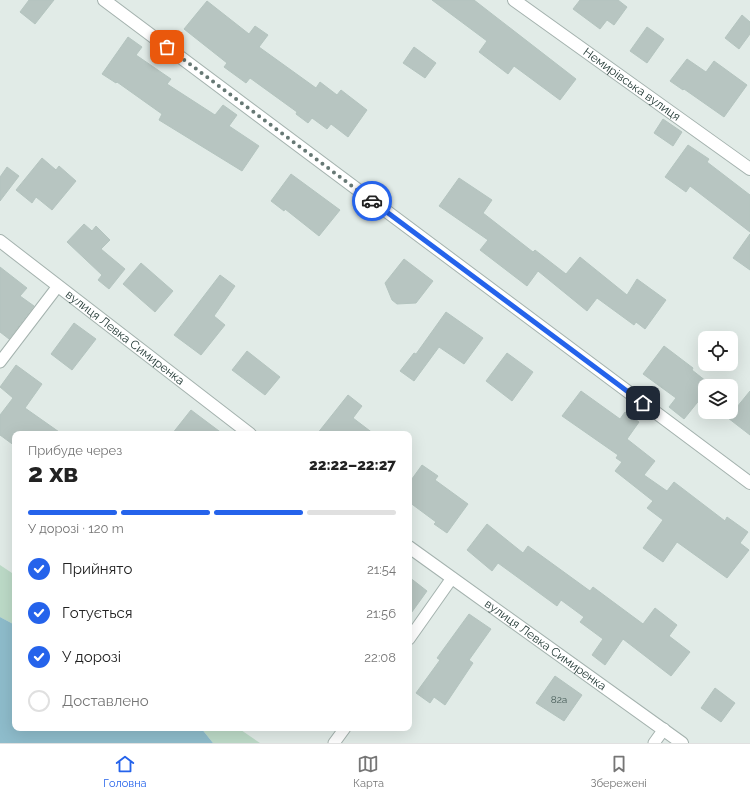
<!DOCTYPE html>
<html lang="uk">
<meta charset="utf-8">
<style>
:root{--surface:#fff;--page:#f6f6f6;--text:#222;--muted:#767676;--line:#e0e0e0;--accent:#2563eb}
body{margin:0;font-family:Raleway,sans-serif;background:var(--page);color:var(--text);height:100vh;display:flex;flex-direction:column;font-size:15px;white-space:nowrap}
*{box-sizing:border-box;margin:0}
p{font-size:13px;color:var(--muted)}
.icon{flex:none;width:22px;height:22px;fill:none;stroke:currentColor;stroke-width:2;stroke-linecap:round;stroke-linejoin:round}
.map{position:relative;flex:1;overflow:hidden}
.details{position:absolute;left:12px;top:431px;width:400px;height:300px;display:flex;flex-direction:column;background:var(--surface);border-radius:8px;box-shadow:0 4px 16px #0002}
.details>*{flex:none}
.fabs{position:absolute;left:698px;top:331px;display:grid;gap:8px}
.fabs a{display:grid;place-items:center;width:40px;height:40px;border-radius:8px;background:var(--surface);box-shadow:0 4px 16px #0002;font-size:20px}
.pin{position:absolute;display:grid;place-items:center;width:34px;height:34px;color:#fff;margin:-17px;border-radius:8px;box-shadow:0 2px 6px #0006}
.courier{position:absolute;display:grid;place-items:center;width:40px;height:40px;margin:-20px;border:3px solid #2563eb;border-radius:50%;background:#fff;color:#222;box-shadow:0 1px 5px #0007}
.overview em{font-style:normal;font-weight:800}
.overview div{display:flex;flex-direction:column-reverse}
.overview{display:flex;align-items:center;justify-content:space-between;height:68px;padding:0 16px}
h1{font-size:26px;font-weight:800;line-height:30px}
.bar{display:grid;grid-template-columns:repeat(4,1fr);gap:6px 4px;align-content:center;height:48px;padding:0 16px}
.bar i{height:5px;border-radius:3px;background:var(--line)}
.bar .current{background:var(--accent)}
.bar p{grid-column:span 4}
ol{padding:0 16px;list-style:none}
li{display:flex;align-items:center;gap:12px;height:44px}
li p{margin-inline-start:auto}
li .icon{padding:4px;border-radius:50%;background:var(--accent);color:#fff;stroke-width:4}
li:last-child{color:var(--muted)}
li i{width:22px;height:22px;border:2px solid var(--line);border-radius:50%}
.tab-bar{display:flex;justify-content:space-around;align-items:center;height:56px;border-top:1px solid var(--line);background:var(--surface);font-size:11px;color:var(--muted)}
.tab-bar a{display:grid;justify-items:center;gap:2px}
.tab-bar .current{color:var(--accent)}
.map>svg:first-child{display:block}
</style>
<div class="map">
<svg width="750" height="743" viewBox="0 0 750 743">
<rect width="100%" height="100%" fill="#e1ebe7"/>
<!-- green -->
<path fill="#bcdac7" d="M0 565 15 575V625L0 617Z
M201 728H238L260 743H213Z"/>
<!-- water -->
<path fill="#8ebccb" d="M0 617 15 625V728H201L213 743H0Z"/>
<!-- building -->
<path fill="#b7c5c1" stroke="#b4c4bf" d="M29 0H54L35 24 20 12Z
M432 0H474L576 79 560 100 514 66 508 74 479 52 487 41Z
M580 0H618L627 7 614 25 607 20 600 29 573 9Z
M207 1 249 34 255 26 268 35 259 47 316 88 320 82 337 95 341 90 367 110 348 137 331 124 327 129 312 118 308 123 296 114 297 112 250 78 246 83 224 67 227 63 184 29Z
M742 15 750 22V34L739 49 725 38Z
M647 27 664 39 647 63 630 51Z
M128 37 142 47 136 55 171 79 167 84 215 115 223 105 237 115 229 126 259 146 242 171 159 120 162 114 117 82 116 83 102 74Z
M414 47 436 63 425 78 403 63Z
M687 59 706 72 714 61 747 85 724 117 684 89 683 90 670 81Z
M663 119 682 132 673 146 654 133Z
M688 145 709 159 707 162 750 195V232L690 186 686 192 665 177Z
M42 158 56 170 59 166 76 181 52 210 36 197 32 203 16 190Z
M7 167 19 176 0 201V177Z
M291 174 340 210 319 236 285 209 284 211 271 201Z
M459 178 492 200 483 213 533 252 535 250 566 274 580 257 627 295 637 279 666 300 645 329 636 322 634 325 597 298 587 311 538 271 527 286 480 250 488 240 439 206Z
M84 224 92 231 96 226 110 240 101 249 125 269 109 289 98 280 102 275 67 242Z
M750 234V270L733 258Z
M404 259 433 281 416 303 397 304 392 300 385 283Z
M141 263 173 291 155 312 123 284Z
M0 267 27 288 20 296 34 306 9 339 0 332Z
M220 275 235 286 214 316 225 325 201 355 174 335Z
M446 312 483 338 464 364 439 347 414 381 400 371 414 353 416 354Z
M74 323 96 339 72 370 51 354Z
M664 346 693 368 692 370 711 385 705 386V393L684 419 669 407 676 398 643 374Z
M247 351 280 377 265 395 232 370Z
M507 353 533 372 512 401 486 381Z
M16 365 42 384 25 408 62 434H15V446L0 435V415L13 398 0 387Z
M581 391 620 419 625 412 639 422 627 439 655 461 644 475 667 491 674 482 725 521 727 517 748 532 740 543 749 550 727 578 677 542 663 562 643 548 663 520 647 508 653 501 615 471 622 462 616 458 618 455 562 416Z
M750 391V435L728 418Z
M348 395 362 406 353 418 374 434H317Z
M191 410 223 434H172Z
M422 465 438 476 435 480 468 504 447 533 434 524 436 522 409 502V483Z
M487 524 523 553 528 546 590 591 593 587 643 624 655 608 677 625 669 636 690 652 671 676 623 639 605 665 592 655 603 639 580 622 584 617 561 600 557 606 498 563 492 571 467 550Z
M409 577 427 591 409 616Z
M469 614 491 629 469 660 473 663 445 705 434 697 430 703 416 693 440 660 437 658Z
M555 676 582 695 564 721 536 703Z
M715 688 735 703 721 722 701 708Z"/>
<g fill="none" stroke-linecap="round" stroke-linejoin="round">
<!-- service casing -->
<g stroke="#a4b2ae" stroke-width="13">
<path id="service" d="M0 362 58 286
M409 639 452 578
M334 743 345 728
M654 743 664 729"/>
</g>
<!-- minor casing -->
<g stroke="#a4b2ae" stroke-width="14">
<g id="minor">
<path d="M104 0 750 483"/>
<path id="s1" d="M514 0 750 169"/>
<path id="s2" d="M0 241 250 434"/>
<path id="s3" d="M409 547 682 743"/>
</g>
</g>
<!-- service -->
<use href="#service" stroke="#fff" stroke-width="11"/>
<!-- minor -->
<use href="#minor" stroke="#fff" stroke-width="12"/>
</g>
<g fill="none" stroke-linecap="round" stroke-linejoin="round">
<!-- done -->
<path stroke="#667874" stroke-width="4" stroke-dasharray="0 7.2" d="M167 47 372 201"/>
<!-- route -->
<path stroke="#2563eb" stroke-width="5" d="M372 201 643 403"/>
</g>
<g text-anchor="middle" stroke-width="3.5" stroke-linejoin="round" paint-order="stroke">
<!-- number labels -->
<g font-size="10" fill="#485d59">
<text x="559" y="703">82а</text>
</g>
<!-- street labels -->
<g font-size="12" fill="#233a36" stroke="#f2f7f5">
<text dy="4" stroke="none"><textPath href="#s1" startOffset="145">Немирівська вулиця</textPath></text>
<text dy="4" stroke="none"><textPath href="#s2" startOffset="158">вулиця Левка Симиренка</textPath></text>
<text dy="4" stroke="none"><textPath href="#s3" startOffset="168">вулиця Левка Симиренка</textPath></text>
</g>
</g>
</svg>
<div class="fabs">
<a><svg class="icon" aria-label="locate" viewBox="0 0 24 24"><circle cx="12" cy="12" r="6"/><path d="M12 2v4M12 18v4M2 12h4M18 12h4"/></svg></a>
<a><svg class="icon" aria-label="layers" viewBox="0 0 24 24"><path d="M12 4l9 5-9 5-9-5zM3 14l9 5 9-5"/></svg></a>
</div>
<div class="pin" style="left:167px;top:47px;background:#ea580c"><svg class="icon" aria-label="bag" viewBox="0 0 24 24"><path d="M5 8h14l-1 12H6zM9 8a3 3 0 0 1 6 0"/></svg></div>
<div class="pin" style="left:643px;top:403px;background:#1f2937"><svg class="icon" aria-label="home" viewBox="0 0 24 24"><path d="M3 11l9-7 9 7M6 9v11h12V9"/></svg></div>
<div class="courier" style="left:372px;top:201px"><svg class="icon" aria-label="car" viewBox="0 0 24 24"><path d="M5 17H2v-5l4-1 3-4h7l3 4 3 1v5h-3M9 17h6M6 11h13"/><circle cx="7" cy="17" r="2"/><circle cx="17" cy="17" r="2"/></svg></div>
<section class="details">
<div class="overview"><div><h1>2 хв</h1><p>Прибуде через</p></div><em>22:22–22:27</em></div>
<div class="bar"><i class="current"></i><i class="current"></i><i class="current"></i><i></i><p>У дорозі · 120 m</p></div>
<ol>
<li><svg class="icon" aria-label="check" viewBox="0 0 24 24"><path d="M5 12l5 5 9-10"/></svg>Прийнято<p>21:54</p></li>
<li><svg class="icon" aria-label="check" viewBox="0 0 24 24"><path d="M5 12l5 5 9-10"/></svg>Готується<p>21:56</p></li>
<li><svg class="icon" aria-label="check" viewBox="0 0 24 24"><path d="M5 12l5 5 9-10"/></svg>У дорозі<p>22:08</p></li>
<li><i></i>Доставлено</li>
</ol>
</section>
</div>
<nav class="tab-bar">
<a class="current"><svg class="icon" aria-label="home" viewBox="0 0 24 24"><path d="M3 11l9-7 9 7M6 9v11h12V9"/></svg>Головна</a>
<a><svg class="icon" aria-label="map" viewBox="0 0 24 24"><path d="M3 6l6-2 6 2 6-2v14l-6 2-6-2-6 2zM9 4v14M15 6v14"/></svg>Карта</a>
<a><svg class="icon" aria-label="saved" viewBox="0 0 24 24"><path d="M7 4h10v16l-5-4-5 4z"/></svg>Збережені</a>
</nav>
